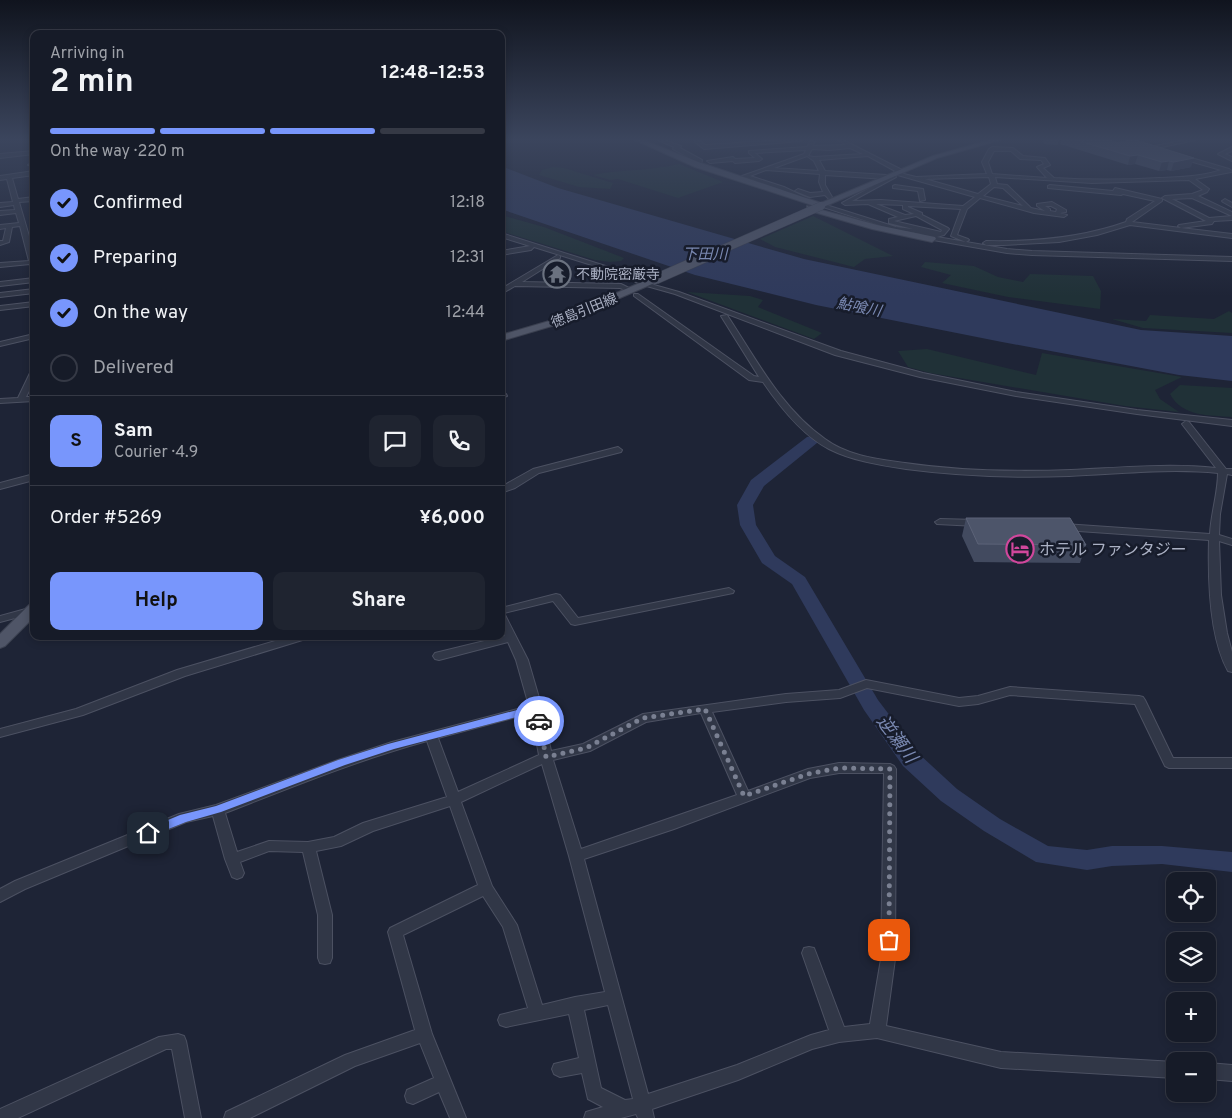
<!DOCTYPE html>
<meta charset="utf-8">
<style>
:root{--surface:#161b28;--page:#1f2430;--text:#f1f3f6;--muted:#9ea1a8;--line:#353945;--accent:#7896fc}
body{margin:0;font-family:Overpass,"Noto Sans JP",sans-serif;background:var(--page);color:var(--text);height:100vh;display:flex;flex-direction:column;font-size:19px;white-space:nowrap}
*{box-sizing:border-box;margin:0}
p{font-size:16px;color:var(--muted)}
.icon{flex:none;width:28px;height:28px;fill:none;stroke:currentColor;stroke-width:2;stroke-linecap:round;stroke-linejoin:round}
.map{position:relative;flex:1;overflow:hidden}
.details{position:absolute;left:30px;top:30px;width:475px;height:610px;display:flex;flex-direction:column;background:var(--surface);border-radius:10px;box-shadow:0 2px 8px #0003,0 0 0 1px var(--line)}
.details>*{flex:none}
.fabs{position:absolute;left:1166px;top:872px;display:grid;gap:10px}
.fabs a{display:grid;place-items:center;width:50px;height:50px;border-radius:10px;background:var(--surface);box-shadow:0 2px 8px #0003,0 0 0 1px var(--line);font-size:25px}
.pin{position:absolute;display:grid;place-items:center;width:42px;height:42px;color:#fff;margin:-21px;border-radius:10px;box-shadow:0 2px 8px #0006}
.courier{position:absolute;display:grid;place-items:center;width:50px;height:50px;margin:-25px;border:4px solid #7896fc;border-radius:50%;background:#fff;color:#222;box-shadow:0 1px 6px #0007}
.overview em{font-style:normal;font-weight:700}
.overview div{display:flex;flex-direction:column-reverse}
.overview{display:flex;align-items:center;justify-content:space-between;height:85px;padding:0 20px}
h1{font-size:32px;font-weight:700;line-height:38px}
.bar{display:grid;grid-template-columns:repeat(4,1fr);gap:8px 5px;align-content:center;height:60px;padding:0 20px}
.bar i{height:6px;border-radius:4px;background:var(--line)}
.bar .current{background:var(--accent)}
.bar p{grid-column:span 4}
.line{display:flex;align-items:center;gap:12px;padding:0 20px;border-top:1px solid var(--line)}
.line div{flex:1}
.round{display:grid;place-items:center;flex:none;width:52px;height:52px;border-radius:10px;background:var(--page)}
ol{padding:0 20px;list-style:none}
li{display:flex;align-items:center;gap:15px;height:55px}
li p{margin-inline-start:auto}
li .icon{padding:5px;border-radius:50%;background:var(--accent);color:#111;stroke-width:4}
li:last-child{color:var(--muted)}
li i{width:28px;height:28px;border:2px solid var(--line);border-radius:50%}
.primary-button{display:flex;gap:10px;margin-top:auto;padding:10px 20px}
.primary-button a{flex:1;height:58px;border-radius:10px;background:var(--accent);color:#111;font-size:20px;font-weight:700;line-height:58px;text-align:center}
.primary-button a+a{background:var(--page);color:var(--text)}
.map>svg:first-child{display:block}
</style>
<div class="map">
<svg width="1232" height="1118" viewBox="0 0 1232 1118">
<rect width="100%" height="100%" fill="#1e2436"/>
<!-- green -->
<path fill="#203137" d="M679 164 723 182 678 198 618 179 610 180 593 175C622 169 651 171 679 164Z
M553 167 564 168 613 183 610 189 579 187 539 175 542 170Z
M501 215 544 227 624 258 621 261 610 262 595 260 501 231Z
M813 216 893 256 865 259 854 267 775 247 760 239Z
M925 262 974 266 998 277 1023 282 1030 274 1093 276 1101 291 1100 309 1008 297 942 283 951 275 921 267Z
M687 292 750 296 763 300 758 307 822 333 814 339Z
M1229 311 1232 313V333L1143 328 1112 319 1146 321 1150 315 1214 319Z
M927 349 1036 375 1042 353 1182 377 1155 390 1160 399 1179 412 1125 406 930 373 908 367 898 351Z
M1180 385 1232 388V417C1209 415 1182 417 1170 394Z"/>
<!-- water -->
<path fill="#2f3a5c" d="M501 166 558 188 804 259 1141 330 1232 336V381L1179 375 1002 342 816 305 695 275 501 209Z"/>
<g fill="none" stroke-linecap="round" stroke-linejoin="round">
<!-- river -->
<path fill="#2f3a5c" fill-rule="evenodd" d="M812 436 817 437 819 440 817 443 764 486 753 505 756 525 775 556 805 577 878 700 919 754 957 789 1000 819 1048 846 1087 850 1112 846H1162L1232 852V872L1162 864 1112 866 1087 870 1036 862 984 831 941 801 903 766 864 710 792 584 762 563 740 525 737 505 751 480 807 437Z"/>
<!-- minor casing -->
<g stroke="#4c5162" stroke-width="2">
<path id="minor" d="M658 140H664L681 146 680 148 702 160 701 165 696 166 697 162 673 149 674 147Z
M695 140H699L705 145 783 140H802L800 141 704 149 695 142Z
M811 140H815L813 146 846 145 838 140H843L902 170 903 171 900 173 916 177 987 174 982 162 989 149 992 147 1013 148 1023 156 1045 158 1050 165 1043 168 1054 178C1089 180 1124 180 1159 178 1180 177 1201 177 1221 170L1179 158 1181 155 1229 169 1232 171 1231 172 1195 179 1209 189 1207 192 1198 196 1232 212V216L1192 198 1172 199 1209 218 1232 216V220L1214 221 1212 224 1181 228 1232 234V238L1130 225 1097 235 1059 242 1003 245H986L983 243 986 241C1033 242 1081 238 1126 222L1127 219 1155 201 1123 194 1121 195 1048 188V186L1050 185 1113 191 1115 188 1162 199V201L1132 222 1181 228 1178 226 1179 225 1206 221 1162 198 1165 196 1192 194 1203 190 1189 180 1092 183 995 177 997 184 1007 185 1031 208 1045 211 1037 206V204L1052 202 1066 210V212L1060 213 1067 215 1064 217 1034 213 980 198 967 209 957 235 968 239 969 240 966 242 951 236 961 209 908 206V207L922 213V215L948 228 949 229 944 235 937 237 1007 249 1032 251 1232 257V261L1032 255 1007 253 922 238 919 236 922 234 906 231 901 232 820 206 823 204 896 227 913 229 889 223V219L898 217 868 204 845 205 842 203 886 179 825 175V185L832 197 829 199 825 195 810 197 795 191 798 189 810 193 823 192 819 182 820 174 766 170 750 176 784 187 809 199V201L807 202 780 189 742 176 804 154 806 150 755 153 762 159 759 161 735 163 733 161 710 163 707 161 733 157 735 159 755 158 749 153V151L807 147ZM850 148 863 154 814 157 808 156 812 149 829 150ZM994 151H1011L1020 159 1041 160 1044 164 1037 167 1047 178 992 174 988 162ZM807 156 814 161 819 171 774 168ZM868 156 897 172H894V174L975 197 963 206 881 200 852 201 896 177 893 175 889 177 886 175 825 171 819 160ZM989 177 991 184 978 194 925 179ZM994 187 1003 188 1023 206 983 196ZM876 204 903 205V209L914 214 905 215ZM1045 206H1051L1057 209 1056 212 1050 211V209ZM916 216 942 230 941 232 894 221Z
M1186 140H1195L1148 150 1145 148Z
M1232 147V151L1225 154 1232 157V161L1218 154Z
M34 151V154L0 158V154Z
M34 162V166L28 165Z
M34 171V175L12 178 18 199 34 197V201L19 202 34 253V273L31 271 30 264 0 267V263L29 261 20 226 12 227 9 242 0 245V241H3L6 228 0 229V225L19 223 16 213 0 215V211L15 210 14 205 0 207V203L13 202 7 179 0 180V176Z
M895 185 923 189 925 200 920 201 918 191 893 188V186Z
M1225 199 1232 203V207L1223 202 1222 201Z
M501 233 615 269 647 283 679 292 841 351 923 373 1016 392 1137 410 1232 420V426L1137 414 1016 396 920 377 835 355 675 294 643 285 611 271 534 247 531 250 501 255V251L530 246 501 237Z
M558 255 560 256V258L522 282 621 284 631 289 628 291 620 288 515 286 501 294V289Z
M34 278V282L0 286V282Z
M34 289V293L0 297V293Z
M634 294H638L734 362 754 376 759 377 721 316 727 315C756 359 781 408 825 439 848 456 877 459 905 463 960 471 1016 472 1071 470 1119 468 1168 463 1216 468L1182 424 1186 421 1189 422 1226 469H1232V475L1227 474 1220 514 1219 535 1232 539V545L1219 541 1221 595 1227 633 1232 652V672L1228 671C1209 637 1208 578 1209 540L1064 530 1059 527 1064 524 1210 534C1211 513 1218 493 1218 473 1168 468 1119 474 1069 476 1015 478 960 476 906 469 880 465 853 461 829 449 802 435 780 407 763 382L749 380 634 296Z
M34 302V306L0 310V306Z
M34 334V338L0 346V342Z
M31 371H34V381L26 397H34V401L0 403V399L18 398Z
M501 394H506L507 396 501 398Z
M618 447 622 450 621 452 539 473 515 488 501 493V487L533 469Z
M34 474V480L0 489V483Z
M940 519 977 520 982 523 977 526 937 524 935 522Z
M729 588 734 591 733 593 575 625 571 624 553 601 504 613 528 660 542 708 551 751 583 744 643 714 786 694 839 690 866 680 959 698 978 696 1010 687 1139 696 1143 697 1145 700 1173 758H1232V768H1169L1165 766 1135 704 1010 695 978 704 959 706 867 688 840 698 786 702 712 712 748 791 808 769 839 763 890 764 894 766 896 769 895 959 886 1026 1001 1052 1175 1062V1078L1001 1068 877 1038 839 1042 812 1049 738 1080 652 1109 654 1118H638L636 1114 621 1118H584L586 1112 603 1107 588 1099 582 1073 560 1077 554 1074 552 1069 554 1064 579 1058 569 1014 506 1027 500 1025 498 1020 500 1015 528 1008 503 927 483 896 403 935 432 1034 466 1118H450L439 1092 413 1104 407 1102 405 1096 407 1090 434 1078 420 1043 355 1066 250 1118H224L226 1112 345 1055 415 1030 388 932 390 928 478 885 450 806 373 831 341 846 316 851 332 915V958L330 963 325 964 320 963 318 958V915L303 852 269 851 240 862 244 873 242 877 237 879 232 877 225 859 213 816 186 822 25 889 0 902V889L15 881 179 814 216 805 338 760 392 742 529 706 516 660 508 642 439 660 435 659 433 656 435 653 505 636 501 628V608L556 594 560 595 578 618ZM531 713 539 755 458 792 438 738ZM701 713 737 795 581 849 553 760 590 751 646 722ZM427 741 447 797 363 823 334 837 308 842 269 841 237 852 225 813C292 787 358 760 427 741ZM542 764 569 856 605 992 575 997 542 1005 517 925 492 886 461 802ZM839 773H884L881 959 870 1024 844 1027 816 953 814 948 809 947 804 948 802 953 829 1030 811 1035 737 1065 648 1094 584 859 674 829 810 778ZM608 1005 633 1099 625 1100 601 1088 584 1010Z
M33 607 34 613 0 622V616Z
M292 636H310L309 638 185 676 83 715 0 737V729L76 709 177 670Z
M178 1034 184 1036 186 1041 201 1118H185L172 1049H166L18 1118H0V1109L159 1037Z
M1208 1063 1232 1065V1081L1208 1079Z"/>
</g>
<!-- major casing -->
<g stroke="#3b4050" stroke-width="2">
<path id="major" d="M635 140H643L701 163 821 203 933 156 990 140H1000L937 158 821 208 695 167Z
M807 206 877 225 935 237 936 239 932 242 872 229 807 210Z
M656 276 659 277V281L562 323 501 341V335L556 319Z
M34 604V617L5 646 0 648V634L29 605Z"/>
</g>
<!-- minor -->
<use href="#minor" fill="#313747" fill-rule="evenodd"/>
<!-- major -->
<use href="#major" fill="#4f5567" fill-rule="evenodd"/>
<!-- major-bridge-far1 casing -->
<g stroke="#3b4050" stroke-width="9" stroke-linecap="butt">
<path id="major-bridge-far1" d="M714 253 821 206"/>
</g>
<!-- major-bridge casing -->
<g stroke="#3b4050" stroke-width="11" stroke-linecap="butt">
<path id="major-bridge" d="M656 279 717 252"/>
</g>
<!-- major-bridge-far1 -->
<use href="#major-bridge-far1" stroke="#4f5567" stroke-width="8"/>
<!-- major-bridge -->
<use href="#major-bridge" stroke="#4f5567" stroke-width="10"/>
</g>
<!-- wall -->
<path fill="#424a5f" d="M1043 140H1059L1058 145 1044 144Z
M1061 140H1109L1191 167 1171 171 1167 170 1159 171 1135 164 1128 165 1060 144Z
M966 518 1086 545 1080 563 974 562 962 536Z"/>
<!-- shaded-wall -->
<path fill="#2f364a" d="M1138 155 1135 164 1128 165 1130 156Z
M1194 158 1191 167 1171 171 1174 162Z
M1169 161 1167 170 1159 171 1162 162Z"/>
<!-- building -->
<path fill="#4d556a" stroke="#5c6378" d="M1076 140H1109L1118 143 1129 140H1136L1194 158 1174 162 1169 161 1162 162 1138 155 1130 156Z
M966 518H1070L1086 545 978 544Z"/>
<!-- sky -->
<linearGradient id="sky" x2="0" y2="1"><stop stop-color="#10141e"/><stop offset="0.47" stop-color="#3b455d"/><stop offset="1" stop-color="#3b455d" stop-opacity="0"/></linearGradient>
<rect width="1232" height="296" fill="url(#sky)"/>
<!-- route -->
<path fill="#7896fc" d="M536 705 541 708 544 721 542 724H535L532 713 394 749 345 765 221 812 186 822 151 836 148 837 142 833 144 830 180 815 216 806 338 760 388 744Z"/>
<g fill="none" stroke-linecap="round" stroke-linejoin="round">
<!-- done -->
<path stroke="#7a8092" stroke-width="5" stroke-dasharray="0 9" d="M539 721 546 757 586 748 643 718 705 709 744 796 808 774 839 768 890 769 889 940"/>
</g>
<!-- icons -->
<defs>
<g id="temple-ring" transform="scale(1.4375)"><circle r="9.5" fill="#171c2b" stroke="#6b7280" stroke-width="1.5"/><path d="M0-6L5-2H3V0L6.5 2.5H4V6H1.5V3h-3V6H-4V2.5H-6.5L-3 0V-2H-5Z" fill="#6b7280"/></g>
<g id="hotel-ring" transform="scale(1.4375)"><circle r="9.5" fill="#171c2b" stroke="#d1479c" stroke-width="1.5"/><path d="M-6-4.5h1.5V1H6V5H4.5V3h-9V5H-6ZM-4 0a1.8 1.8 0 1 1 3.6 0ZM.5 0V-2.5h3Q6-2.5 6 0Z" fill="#d1479c"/></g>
</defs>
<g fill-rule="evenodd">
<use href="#temple-ring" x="557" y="274"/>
<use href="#hotel-ring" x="1020" y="549"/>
</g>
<g text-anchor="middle" stroke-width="5" stroke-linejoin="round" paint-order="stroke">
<!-- far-poi labels -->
<g font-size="14" fill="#abb1c4" stroke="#171c2b" text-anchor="start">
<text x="576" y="279">不動院密厳寺</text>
</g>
<!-- far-street labels -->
<g font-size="14" fill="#abb1c4" stroke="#171c2b">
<text transform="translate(584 310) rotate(-22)" y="5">徳島引田線</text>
</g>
<!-- far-water labels -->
<g font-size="15" font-style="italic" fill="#7a89b2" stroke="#171c2b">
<text x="705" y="259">下田川</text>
<text transform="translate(859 307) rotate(11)" y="5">鮎喰川</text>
</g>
<!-- poi labels -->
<g font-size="16" fill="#abb1c4" stroke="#171c2b" text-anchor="start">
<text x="1039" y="555">ホテル ファンタジー</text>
</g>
<!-- water labels -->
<g font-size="18" font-style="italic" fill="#7a89b2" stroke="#171c2b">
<text transform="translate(897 739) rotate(53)" y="6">逆瀬川</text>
</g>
</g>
</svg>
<div class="fabs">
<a><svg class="icon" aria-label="locate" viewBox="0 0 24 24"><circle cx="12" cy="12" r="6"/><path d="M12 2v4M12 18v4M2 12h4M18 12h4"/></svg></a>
<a><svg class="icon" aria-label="layers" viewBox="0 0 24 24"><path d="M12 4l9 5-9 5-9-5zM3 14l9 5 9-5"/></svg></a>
<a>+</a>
<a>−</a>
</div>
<div class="pin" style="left:889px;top:940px;background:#ea580c"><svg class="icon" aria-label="bag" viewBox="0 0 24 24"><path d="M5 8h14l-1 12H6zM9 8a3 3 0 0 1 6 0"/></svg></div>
<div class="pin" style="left:148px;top:833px;background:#1f2937"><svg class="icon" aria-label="home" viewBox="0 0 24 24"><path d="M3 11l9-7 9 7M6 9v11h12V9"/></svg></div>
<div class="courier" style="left:539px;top:721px"><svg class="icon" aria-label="car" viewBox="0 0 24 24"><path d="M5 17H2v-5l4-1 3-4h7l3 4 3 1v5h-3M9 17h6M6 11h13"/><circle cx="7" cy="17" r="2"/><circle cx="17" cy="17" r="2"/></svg></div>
<section class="details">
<div class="overview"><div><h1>2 min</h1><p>Arriving in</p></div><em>12:48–12:53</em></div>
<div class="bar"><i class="current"></i><i class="current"></i><i class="current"></i><i></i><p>On the way · 220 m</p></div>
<ol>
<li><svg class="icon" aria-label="check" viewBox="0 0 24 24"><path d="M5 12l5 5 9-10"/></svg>Confirmed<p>12:18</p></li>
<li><svg class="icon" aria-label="check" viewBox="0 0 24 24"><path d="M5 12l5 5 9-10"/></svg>Preparing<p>12:31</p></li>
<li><svg class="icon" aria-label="check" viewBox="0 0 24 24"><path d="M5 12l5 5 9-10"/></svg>On the way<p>12:44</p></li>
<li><i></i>Delivered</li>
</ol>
<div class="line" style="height:90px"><b class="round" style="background:var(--accent);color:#111">S</b><div><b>Sam</b><p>Courier · 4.9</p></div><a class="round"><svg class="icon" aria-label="chat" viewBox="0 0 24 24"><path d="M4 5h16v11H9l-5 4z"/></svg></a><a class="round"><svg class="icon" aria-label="phone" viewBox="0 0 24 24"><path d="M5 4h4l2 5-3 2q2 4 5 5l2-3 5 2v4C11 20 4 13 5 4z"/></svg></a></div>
<div class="line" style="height:65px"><div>Order #5269</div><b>¥6,000</b></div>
<div class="primary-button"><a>Help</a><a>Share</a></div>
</section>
</div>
